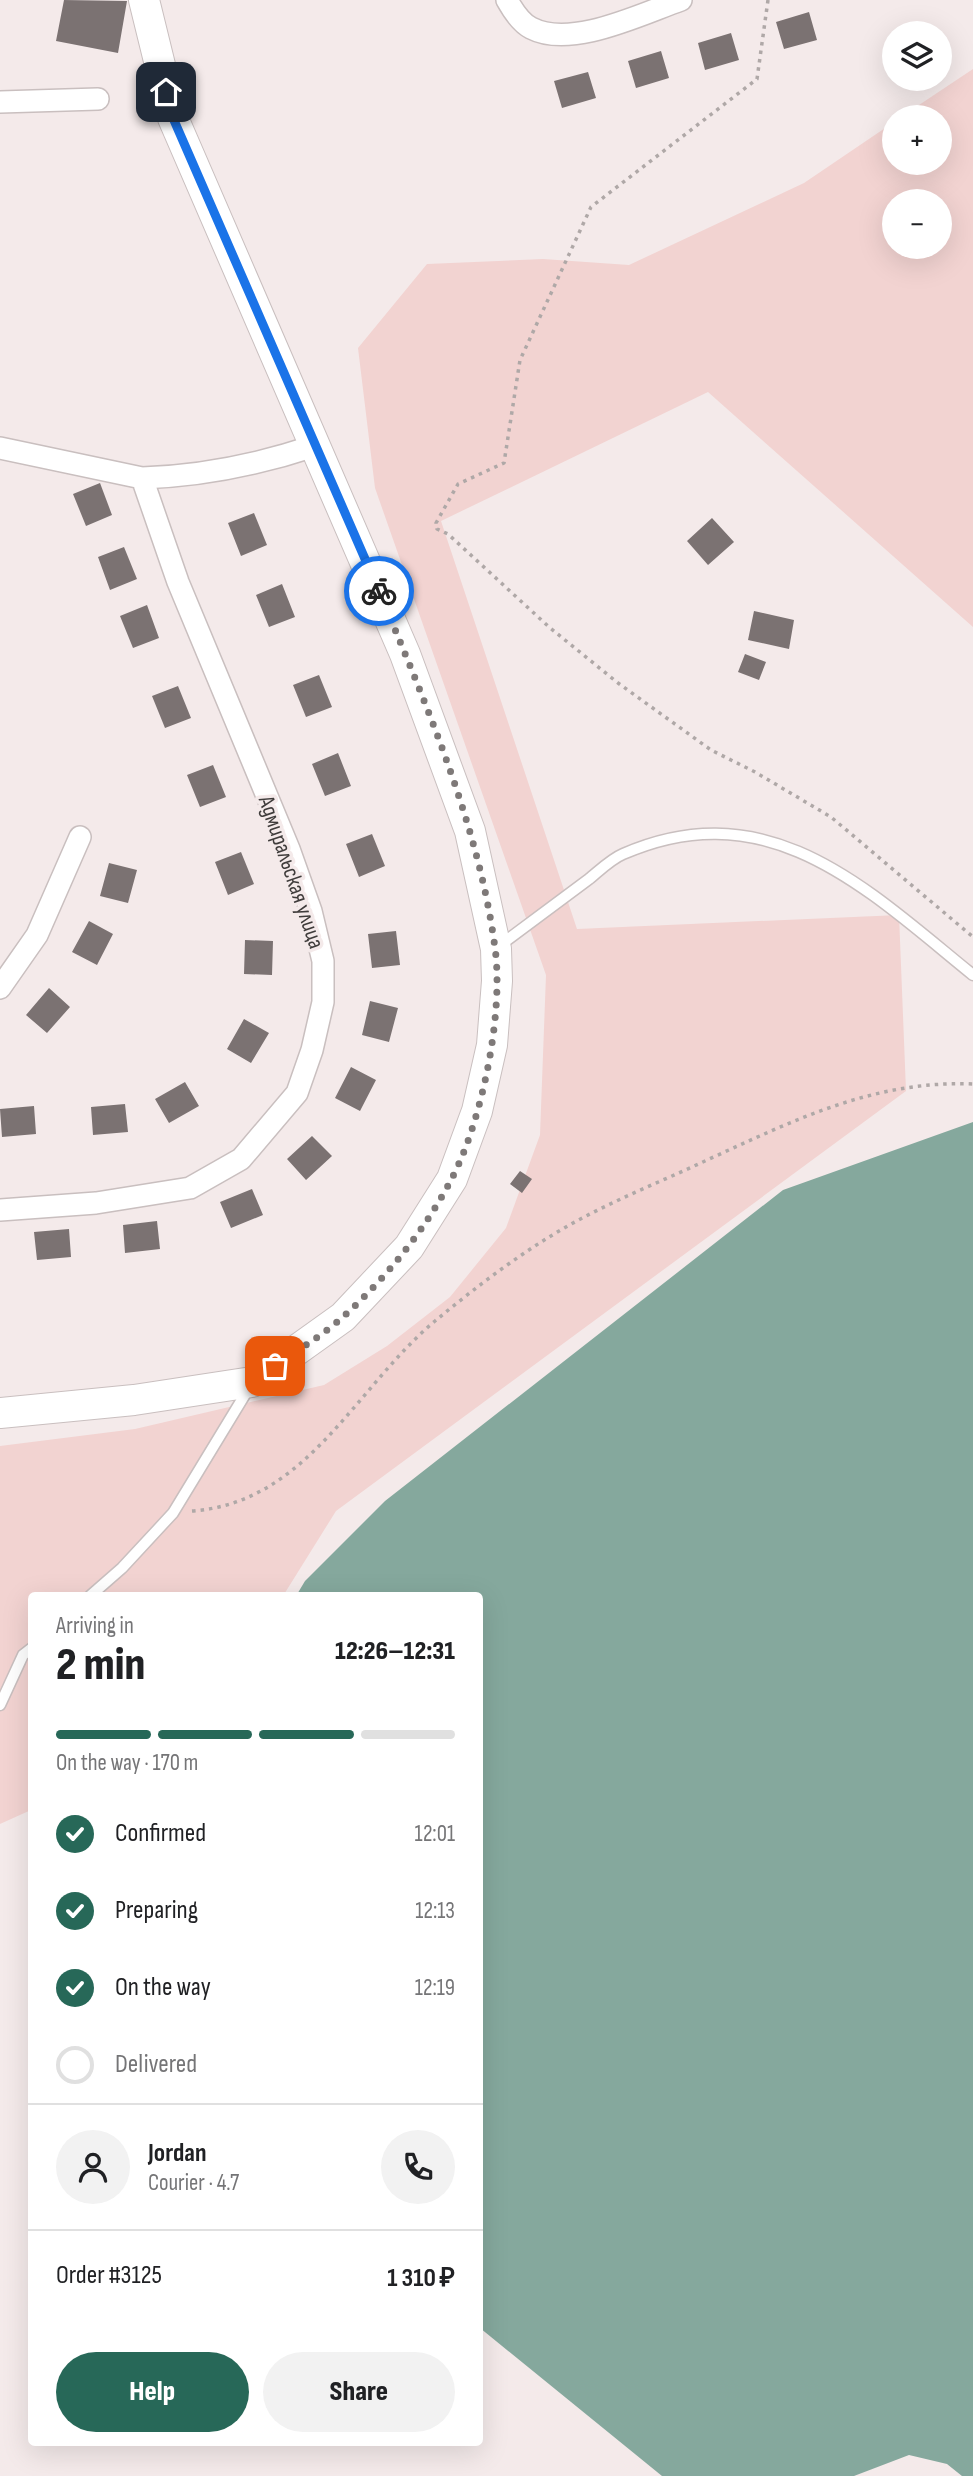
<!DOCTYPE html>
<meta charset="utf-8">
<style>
:root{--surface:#fff;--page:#f2f2f2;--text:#202124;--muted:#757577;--line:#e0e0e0;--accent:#276858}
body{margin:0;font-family:"Sofia Sans Condensed",sans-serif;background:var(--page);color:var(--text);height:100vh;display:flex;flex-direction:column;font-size:26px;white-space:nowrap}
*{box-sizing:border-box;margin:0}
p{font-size:23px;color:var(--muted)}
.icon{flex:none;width:38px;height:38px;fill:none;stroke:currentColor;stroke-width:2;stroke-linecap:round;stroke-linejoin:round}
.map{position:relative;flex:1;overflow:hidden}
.side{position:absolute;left:28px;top:1592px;width:455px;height:854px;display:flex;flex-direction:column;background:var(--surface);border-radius:7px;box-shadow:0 7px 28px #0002}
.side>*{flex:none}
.tools{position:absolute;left:882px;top:21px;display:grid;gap:14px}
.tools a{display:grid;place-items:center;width:70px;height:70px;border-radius:50%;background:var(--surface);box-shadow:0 7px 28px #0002;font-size:35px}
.pin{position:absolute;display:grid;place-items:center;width:60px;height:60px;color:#fff;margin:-30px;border-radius:14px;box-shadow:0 4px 10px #0006}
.courier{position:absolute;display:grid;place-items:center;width:70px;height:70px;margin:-35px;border:5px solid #1a73e8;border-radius:50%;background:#fff;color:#222;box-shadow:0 2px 9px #0007}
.headline em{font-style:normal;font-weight:800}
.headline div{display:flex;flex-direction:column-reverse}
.headline{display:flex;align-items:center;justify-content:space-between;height:119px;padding:0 28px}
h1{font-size:46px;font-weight:800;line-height:52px}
.bar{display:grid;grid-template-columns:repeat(4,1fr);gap:10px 7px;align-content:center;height:84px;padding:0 28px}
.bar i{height:9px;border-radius:5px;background:var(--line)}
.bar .on{background:var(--accent)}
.bar p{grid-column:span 4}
.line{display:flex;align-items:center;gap:18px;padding:0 28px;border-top:2px solid var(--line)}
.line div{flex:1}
.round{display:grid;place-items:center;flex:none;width:74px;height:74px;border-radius:37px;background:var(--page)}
ol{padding:0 28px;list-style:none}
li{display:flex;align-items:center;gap:21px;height:77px}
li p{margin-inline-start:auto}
li .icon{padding:7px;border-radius:50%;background:var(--accent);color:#fff;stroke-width:4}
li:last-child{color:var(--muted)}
li i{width:38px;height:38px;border:4px solid var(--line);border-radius:50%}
.cta{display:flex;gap:14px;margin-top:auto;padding:14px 28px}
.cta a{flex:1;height:80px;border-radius:42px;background:var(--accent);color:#fff;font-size:28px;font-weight:800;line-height:80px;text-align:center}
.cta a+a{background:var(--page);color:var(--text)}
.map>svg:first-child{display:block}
</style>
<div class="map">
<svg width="973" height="2476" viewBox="0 0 973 2476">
<rect width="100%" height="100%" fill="#f4eaea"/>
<!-- green -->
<path fill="#f2d3d1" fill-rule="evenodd" d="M973 69V627L708 392 441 521 577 929 899 915 906 1091 336 1511 283 1596H32L31 1810 0 1824V1446L135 1429 324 1385 387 1346 450 1297 506 1228 540 1135 546 975 375 488 358 348 427 264 543 259 629 265 804 183 894 122V163H940V117H901ZM894 201H940V247H894Z"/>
<!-- water -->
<path fill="#85a89d" d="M973 1122V2476H962L947 2464 909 2455 854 2476H662L480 2328V1596H296L305 1581 385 1501 783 1190Z"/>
<!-- building -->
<path fill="#7b7272" d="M64 0 127 1 118 53 56 41Z
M809 12 817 40 784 49 776 22Z
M731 33 739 60 705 70 698 43Z
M661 51 669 78 636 88 628 61Z
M588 72 596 98 562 108 554 81Z
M100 483 112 515 86 526 73 494Z
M254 513 267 545 241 556 228 523Z
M712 518 734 542 708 565 687 541Z
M124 547 137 579 110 590 98 557Z
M282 584 295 617 269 627 256 595Z
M147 605 159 638 133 648 120 616Z
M754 611 794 620 789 649 748 640Z
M745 654 766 662 759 680 738 672Z
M319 675 332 707 306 717 293 685Z
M178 686 191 718 165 728 152 696Z
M338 753 351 786 325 796 312 764Z
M213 765 226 797 200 807 187 775Z
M372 834 385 866 359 877 346 844Z
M241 852 254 884 228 895 215 862Z
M109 863 137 870 128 903 100 896Z
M89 921 113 934 97 965 72 952Z
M396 931 400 965 372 968 368 934Z
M245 940 273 941 272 975 244 974Z
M49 988 70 1007 47 1033 26 1015Z
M370 1001 398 1008 389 1042 362 1035Z
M244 1019 269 1033 251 1063 227 1049Z
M351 1067 376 1080 360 1111 335 1098Z
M185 1082 199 1106 169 1123 155 1099Z
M125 1104 128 1132 93 1135 91 1107Z
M34 1106 36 1134 2 1137 0 1109Z
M312 1136 332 1156 306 1180 287 1159Z
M520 1171 532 1179 522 1193 510 1184Z
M252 1189 263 1215 231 1228 220 1202Z
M157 1221 160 1249 125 1253 123 1225Z
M69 1229 71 1257 37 1260 34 1232Z"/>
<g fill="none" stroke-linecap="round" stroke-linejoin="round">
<!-- lane casing -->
<g stroke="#c9bfbf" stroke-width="13">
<path id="lane" d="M499 946C529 924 559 901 589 879 599 871 611 859 623 854 769 790 868 890 973 975
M90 1596 122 1568 173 1513 249 1388
M0 1705 23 1655 32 1648"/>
</g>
<!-- street casing -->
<g stroke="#c9bfbf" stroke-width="24">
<path id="street" d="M507 0C512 9 521 23 531 28 571 49 641 14 681 0
M0 102 98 99
M0 448 142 478 178 582 289 849 311 911 323 961V1002L312 1050 297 1093 241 1159 190 1188 96 1203 0 1210
M142 478C202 476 257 465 314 446
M0 988 37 935 80 837"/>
</g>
<!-- secondary casing -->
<g stroke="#c9bfbf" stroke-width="32">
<path id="secondary" d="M0 1413 134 1400 252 1382 343 1317 409 1247 452 1179 477 1111 492 1045 497 981 496 949 470 831 405 654 173 118 144 0"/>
</g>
<!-- path -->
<path stroke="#afa8a7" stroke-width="3.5" stroke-dasharray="3.5 5" stroke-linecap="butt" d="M768 0 757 79 591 207 520 360 504 463 458 484 436 523 437 529 448 534 549 627 618 683 711 750 755 772 831 817 973 937
M192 1511C307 1503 355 1388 435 1321 482 1282 536 1241 592 1213 629 1194 669 1178 707 1160 795 1120 874 1080 973 1084"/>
<!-- lane -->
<use href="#lane" stroke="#fff" stroke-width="10"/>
<!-- street -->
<use href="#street" stroke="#fff" stroke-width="21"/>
<!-- secondary -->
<use href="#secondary" stroke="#fff" stroke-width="30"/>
</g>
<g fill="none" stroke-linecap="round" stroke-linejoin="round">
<!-- done -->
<path stroke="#7e7978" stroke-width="7" stroke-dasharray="0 12.6" d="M275 1366C298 1350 323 1335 344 1316 386 1278 425 1230 451 1180 482 1122 504 1013 495 948 479 826 426 704 379 591"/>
<!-- route -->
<path stroke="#1a73e8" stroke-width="9" d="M166 92 173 118 379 591"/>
</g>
<g text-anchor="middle" stroke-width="7" stroke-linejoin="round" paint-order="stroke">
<!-- street labels -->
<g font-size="23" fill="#3f3c3b" stroke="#f4eaea">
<text transform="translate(292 872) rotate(71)" y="8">Адмиральская улица</text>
</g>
</g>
</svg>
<div class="tools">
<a><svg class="icon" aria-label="layers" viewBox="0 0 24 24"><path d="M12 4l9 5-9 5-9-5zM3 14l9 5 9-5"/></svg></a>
<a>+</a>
<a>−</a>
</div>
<div class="pin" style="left:275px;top:1366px;background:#ea580c"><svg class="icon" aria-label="bag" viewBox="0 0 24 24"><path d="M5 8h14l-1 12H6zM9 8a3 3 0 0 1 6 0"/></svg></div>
<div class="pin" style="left:166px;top:92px;background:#1f2937"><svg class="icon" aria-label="home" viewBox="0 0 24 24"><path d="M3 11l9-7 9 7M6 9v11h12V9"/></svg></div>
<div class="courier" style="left:379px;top:591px"><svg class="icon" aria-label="bike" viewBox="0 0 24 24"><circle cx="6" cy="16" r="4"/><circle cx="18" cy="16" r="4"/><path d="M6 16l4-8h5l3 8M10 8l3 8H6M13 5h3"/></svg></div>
<section class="side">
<div class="headline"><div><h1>2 min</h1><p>Arriving in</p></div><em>12:26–12:31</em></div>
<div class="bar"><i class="on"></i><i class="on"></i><i class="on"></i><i></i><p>On the way · 170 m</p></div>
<ol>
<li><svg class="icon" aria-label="check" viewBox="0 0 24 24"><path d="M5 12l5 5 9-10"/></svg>Confirmed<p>12:01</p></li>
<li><svg class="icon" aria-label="check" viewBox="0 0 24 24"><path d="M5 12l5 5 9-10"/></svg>Preparing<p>12:13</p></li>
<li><svg class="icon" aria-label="check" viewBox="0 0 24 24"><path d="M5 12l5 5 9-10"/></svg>On the way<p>12:19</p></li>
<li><i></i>Delivered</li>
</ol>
<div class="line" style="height:126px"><a class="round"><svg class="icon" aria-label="person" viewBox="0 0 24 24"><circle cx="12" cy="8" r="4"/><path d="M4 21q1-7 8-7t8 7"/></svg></a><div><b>Jordan</b><p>Courier · 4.7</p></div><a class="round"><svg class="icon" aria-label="phone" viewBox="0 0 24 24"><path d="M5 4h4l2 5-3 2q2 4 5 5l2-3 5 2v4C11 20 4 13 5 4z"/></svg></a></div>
<div class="line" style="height:91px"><div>Order #3125</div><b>1 310 ₽</b></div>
<div class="cta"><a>Help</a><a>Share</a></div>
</section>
</div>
